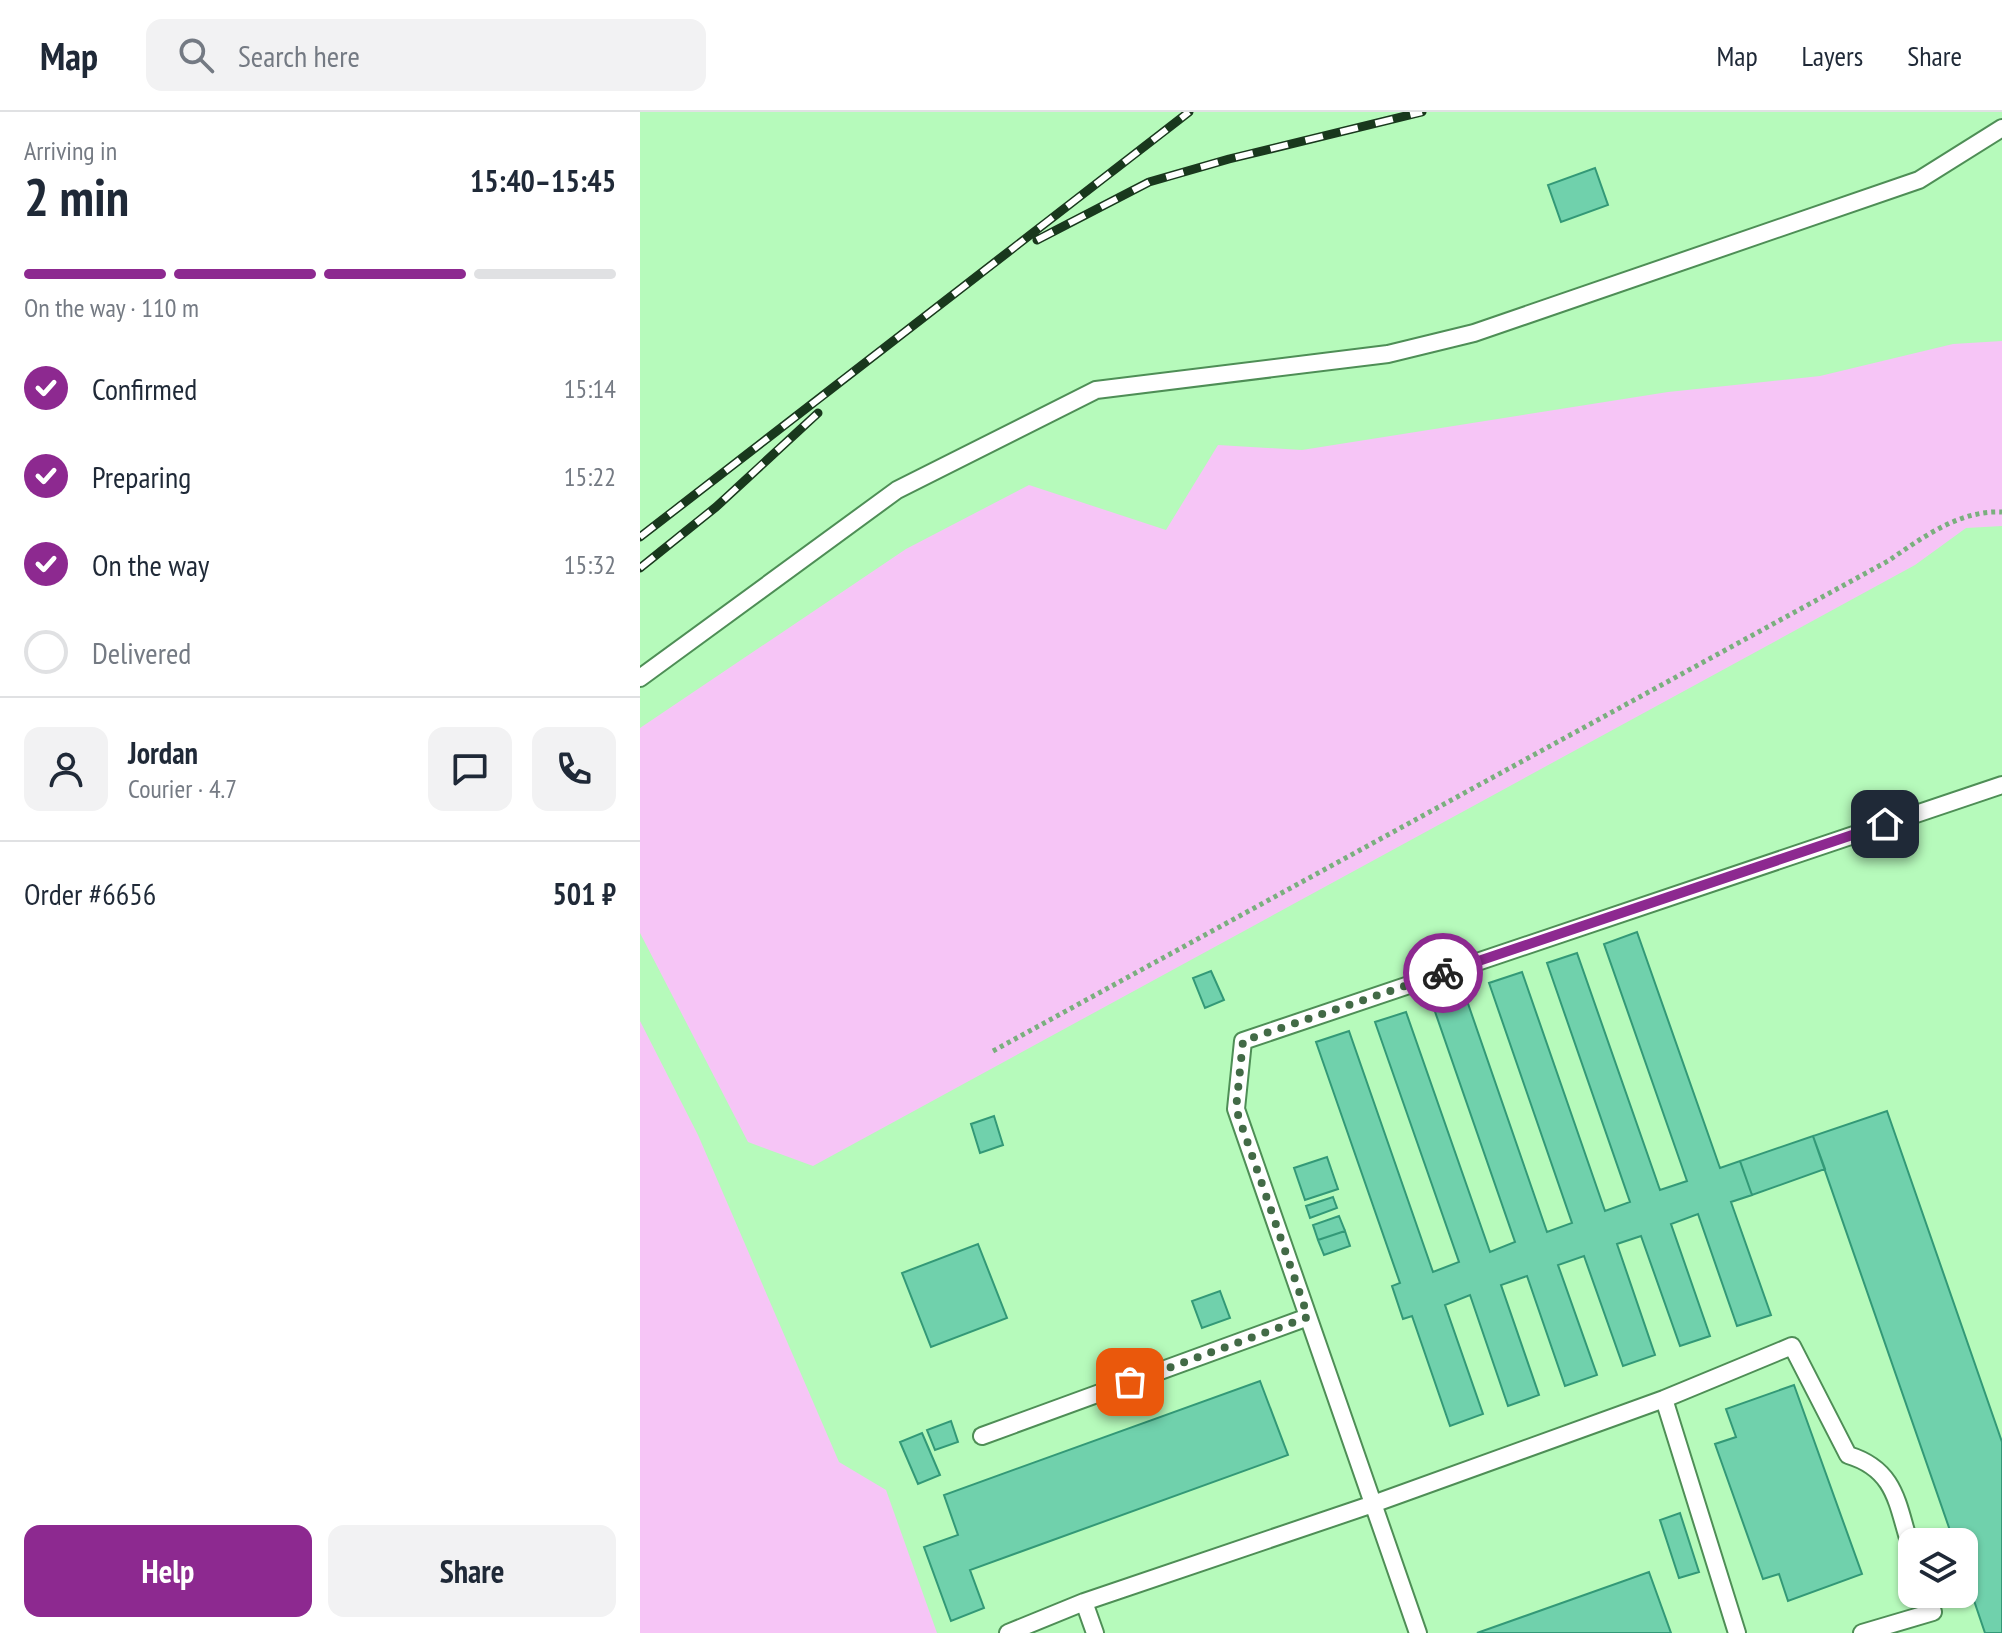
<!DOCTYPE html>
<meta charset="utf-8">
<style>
:root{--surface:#fff;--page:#f2f2f3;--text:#1f2937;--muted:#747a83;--line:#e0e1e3;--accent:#8d2990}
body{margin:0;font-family:"PT Sans Narrow",sans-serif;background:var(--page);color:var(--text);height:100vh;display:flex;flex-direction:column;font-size:30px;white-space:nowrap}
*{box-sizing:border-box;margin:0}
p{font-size:26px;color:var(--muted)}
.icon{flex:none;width:44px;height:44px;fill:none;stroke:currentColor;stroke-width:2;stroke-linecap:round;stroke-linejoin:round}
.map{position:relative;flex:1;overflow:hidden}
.panel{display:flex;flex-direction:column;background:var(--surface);width:640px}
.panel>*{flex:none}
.tools{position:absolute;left:1258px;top:1416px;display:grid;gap:16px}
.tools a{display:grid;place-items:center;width:80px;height:80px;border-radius:16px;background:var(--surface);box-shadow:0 2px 6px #0004;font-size:40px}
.pin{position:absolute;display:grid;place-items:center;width:68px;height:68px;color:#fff;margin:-34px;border-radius:16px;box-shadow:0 4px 12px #0006}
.courier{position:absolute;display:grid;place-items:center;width:80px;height:80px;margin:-40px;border:6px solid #8d2990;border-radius:50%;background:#fff;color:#222;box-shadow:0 2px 10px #0007}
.summary em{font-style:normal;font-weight:700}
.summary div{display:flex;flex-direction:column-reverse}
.summary{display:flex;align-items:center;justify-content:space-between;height:136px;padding:0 24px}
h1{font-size:52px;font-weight:700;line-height:60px}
.bar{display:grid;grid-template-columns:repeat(4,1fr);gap:12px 8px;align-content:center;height:96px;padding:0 24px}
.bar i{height:10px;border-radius:6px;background:var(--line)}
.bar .current{background:var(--accent)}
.bar p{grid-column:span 4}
.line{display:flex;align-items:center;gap:20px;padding:0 24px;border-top:2px solid var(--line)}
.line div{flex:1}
.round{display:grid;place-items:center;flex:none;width:84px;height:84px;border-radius:16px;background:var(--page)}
ol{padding:0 24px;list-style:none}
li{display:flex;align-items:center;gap:24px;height:88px}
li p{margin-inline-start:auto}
li .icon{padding:8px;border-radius:50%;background:var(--accent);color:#fff;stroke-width:4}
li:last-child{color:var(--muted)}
li i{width:44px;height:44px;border:4px solid var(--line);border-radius:50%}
.button{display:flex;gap:16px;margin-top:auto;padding:16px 24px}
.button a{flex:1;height:92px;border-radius:16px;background:var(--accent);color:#fff;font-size:32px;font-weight:700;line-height:92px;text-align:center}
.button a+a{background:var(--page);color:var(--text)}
header{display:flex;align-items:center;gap:48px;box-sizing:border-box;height:112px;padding:0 40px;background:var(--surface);border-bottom:2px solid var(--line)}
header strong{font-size:38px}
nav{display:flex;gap:44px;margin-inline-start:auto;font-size:28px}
.search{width:560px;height:72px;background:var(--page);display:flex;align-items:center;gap:20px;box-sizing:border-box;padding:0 28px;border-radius:16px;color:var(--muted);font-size:30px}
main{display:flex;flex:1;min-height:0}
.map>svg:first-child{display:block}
</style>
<header>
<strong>Map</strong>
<div class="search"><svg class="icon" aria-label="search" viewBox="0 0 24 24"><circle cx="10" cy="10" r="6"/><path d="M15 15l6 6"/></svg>Search here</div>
<nav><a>Map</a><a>Layers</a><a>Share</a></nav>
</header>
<main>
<section class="panel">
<div class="summary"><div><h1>2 min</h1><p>Arriving in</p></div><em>15:40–15:45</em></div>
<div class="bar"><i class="current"></i><i class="current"></i><i class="current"></i><i></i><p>On the way · 110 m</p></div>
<ol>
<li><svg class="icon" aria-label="check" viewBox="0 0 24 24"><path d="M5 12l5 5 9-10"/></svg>Confirmed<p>15:14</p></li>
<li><svg class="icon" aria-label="check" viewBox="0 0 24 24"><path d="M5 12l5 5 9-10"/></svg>Preparing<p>15:22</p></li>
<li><svg class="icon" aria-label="check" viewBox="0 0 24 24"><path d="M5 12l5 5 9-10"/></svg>On the way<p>15:32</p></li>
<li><i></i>Delivered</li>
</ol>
<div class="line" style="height:144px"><a class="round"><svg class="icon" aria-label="person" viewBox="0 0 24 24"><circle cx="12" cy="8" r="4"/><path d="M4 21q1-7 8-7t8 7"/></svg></a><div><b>Jordan</b><p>Courier · 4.7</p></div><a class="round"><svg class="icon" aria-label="chat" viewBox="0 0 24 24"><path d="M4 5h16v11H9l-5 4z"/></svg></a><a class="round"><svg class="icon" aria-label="phone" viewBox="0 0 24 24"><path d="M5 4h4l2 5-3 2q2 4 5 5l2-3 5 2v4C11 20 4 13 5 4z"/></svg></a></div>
<div class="line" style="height:104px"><div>Order #6656</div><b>501 ₽</b></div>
<div class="button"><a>Help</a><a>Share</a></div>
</section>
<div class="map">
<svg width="1362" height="1521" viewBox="0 0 1362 1521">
<rect width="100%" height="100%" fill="#b6fabb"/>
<!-- green -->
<path fill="#f6c5f6" d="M1362 229V414L1326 416 1275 453 173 1054 108 1030 0 821V616L266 437 389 373 526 418 578 333 662 338 1028 280 1180 264 1313 232Z
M0 909 58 1023 199 1350 246 1378 297 1521H0Z"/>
<!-- building -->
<path fill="#70d1ac" stroke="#397" stroke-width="2" d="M955 56 968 93 921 110 908 73Z
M997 820 1080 1056 1100 1049 1112 1083 1091 1090 1131 1203 1097 1214 1058 1102 1031 1112 1070 1224 1040 1234 1001 1124 977 1132 1015 1243 983 1254 944 1144 918 1153 957 1263 925 1274 887 1164 861 1173 899 1283 868 1294 830 1183 805 1193 843 1302 810 1314 772 1204 763 1207 752 1174 760 1171 676 930 709 919 793 1160 819 1150 735 910 766 900 850 1140 875 1130 792 891 824 880 907 1120 932 1111 849 871 882 860 965 1099 990 1090 907 851 937 841 1020 1078 1047 1069 964 832Z
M571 859 584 888 565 896 553 866Z
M1247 999 1362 1330V1521H1345L1324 1459V1430H1314L1173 1024Z
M354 1004 363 1033 340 1041 331 1012Z
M1173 1024 1185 1057 1112 1083 1100 1049Z
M687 1045 698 1077 665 1088 654 1056Z
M693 1085 697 1096 670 1106 666 1094Z
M699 1104 705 1119 678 1128 673 1113Z
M705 1119 710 1134 684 1143 678 1128Z
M338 1132 367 1206 291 1235 262 1161Z
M580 1179 590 1206 562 1216 552 1189Z
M620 1269 648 1343 330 1458 344 1496 311 1509 284 1435 318 1423 304 1383Z
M1154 1273 1222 1462 1148 1489 1139 1462 1123 1467 1075 1332 1096 1325 1086 1297Z
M311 1309 318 1330 295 1338 287 1318Z
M282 1321 300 1363 278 1372 260 1330Z
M1040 1401 1059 1460 1039 1466 1020 1408Z
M1009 1460 1031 1521H837Z"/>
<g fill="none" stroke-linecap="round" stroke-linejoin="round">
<!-- lane casing -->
<g stroke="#4e8e56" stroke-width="20">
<path id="lane" d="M0 566 257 378 456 278 748 242 834 221 1279 68 1362 16
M1024 1287 1097 1521
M342 1324 668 1205
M444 1490 455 1521
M368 1521 444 1490 733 1392 1024 1287 1152 1234 1208 1343C1258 1358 1257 1395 1272 1439
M778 1521 596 997 603 929 1362 673
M1222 1521 1293 1500 1287 1482"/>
</g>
<!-- path -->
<path stroke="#7aaf7e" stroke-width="5" stroke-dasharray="4 4" stroke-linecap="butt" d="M353 939 1248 449C1282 426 1319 398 1362 400"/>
<!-- lane -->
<use href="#lane" stroke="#fff" stroke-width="16"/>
<!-- rail casing -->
<g stroke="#19381d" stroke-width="9">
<path id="rail" d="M397 128 509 70 589 47 782 0
M0 425 549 0
M0 456 76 395 178 301"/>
</g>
<!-- rail -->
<use href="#rail" stroke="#fff" stroke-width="6" stroke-dasharray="18" stroke-linecap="butt"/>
</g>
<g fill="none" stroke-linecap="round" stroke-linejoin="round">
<!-- done -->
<path stroke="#426a46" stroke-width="8" stroke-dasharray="0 14.4" d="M490 1270 668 1205 596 997 603 929 803 861"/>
<!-- route -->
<path stroke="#8d2990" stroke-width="10" d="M803 861 1245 712"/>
</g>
</svg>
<div class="tools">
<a><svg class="icon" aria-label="layers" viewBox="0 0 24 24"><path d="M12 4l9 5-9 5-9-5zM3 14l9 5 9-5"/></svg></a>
</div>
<div class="pin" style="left:490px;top:1270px;background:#ea580c"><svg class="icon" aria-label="bag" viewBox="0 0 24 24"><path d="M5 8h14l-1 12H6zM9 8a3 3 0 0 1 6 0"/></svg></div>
<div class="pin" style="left:1245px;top:712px;background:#1f2937"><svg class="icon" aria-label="home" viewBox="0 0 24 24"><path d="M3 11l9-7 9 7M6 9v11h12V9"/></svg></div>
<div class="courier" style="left:803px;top:861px"><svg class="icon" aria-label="bike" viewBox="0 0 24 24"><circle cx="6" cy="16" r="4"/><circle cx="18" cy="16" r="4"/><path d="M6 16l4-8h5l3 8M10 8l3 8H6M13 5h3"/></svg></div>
</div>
</main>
